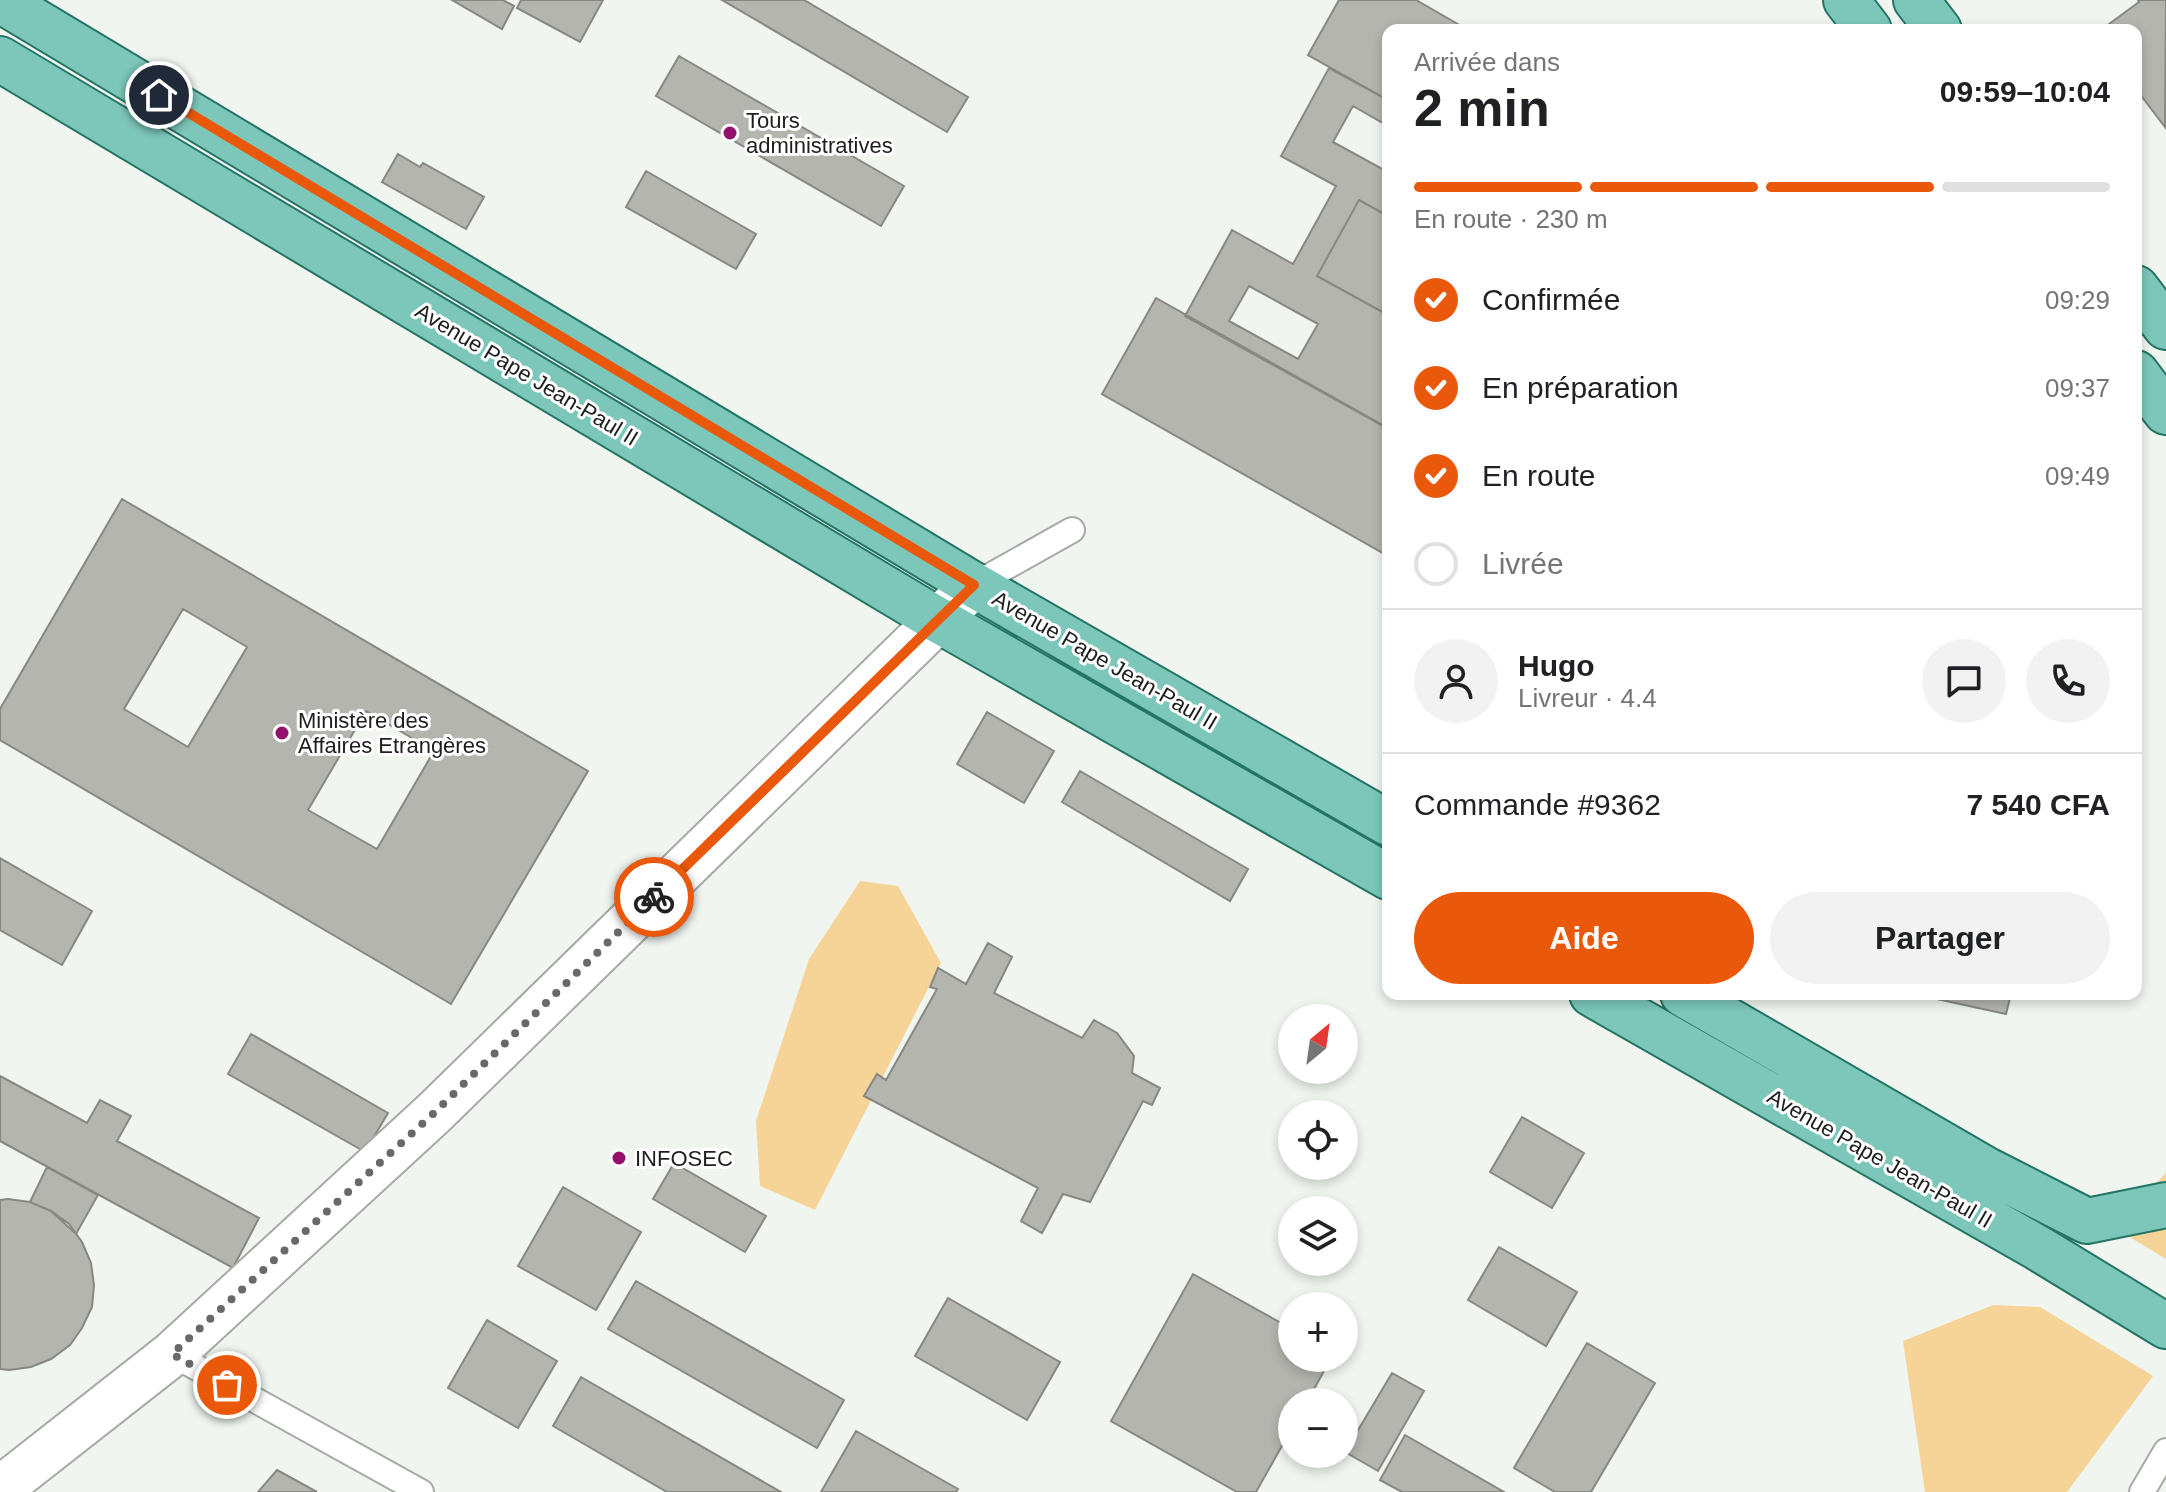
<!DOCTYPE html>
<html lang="fr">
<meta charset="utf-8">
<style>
:root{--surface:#fff;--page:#f2f2f2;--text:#202124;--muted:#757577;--line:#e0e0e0;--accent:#ea580c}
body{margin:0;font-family:Helvetica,sans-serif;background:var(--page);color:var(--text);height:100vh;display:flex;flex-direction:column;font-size:30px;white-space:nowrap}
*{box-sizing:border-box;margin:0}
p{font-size:26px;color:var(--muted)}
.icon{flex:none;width:44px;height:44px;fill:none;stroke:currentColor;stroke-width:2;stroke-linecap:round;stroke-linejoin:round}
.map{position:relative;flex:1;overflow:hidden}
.drawer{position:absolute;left:1382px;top:24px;width:760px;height:976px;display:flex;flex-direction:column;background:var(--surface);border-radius:16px;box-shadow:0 4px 12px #0003}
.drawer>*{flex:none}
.needle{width:52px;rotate:29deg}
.buttons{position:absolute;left:1278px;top:1004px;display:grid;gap:16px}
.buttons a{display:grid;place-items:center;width:80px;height:80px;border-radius:50%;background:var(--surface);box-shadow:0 4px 12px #0003;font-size:40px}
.pin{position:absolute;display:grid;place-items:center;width:68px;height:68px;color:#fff;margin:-34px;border:4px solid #fff;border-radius:50%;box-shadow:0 2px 8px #0007}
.courier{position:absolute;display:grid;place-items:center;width:80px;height:80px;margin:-40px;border:6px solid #ea580c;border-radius:50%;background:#fff;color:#222;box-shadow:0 2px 10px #0007}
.head em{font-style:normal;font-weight:600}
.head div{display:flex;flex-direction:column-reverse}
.head{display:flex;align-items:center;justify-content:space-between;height:136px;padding:0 32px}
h1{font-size:52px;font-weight:600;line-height:60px}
.bar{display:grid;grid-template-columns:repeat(4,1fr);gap:12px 8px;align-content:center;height:96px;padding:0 32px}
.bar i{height:10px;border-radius:6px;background:var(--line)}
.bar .active{background:var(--accent)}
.bar p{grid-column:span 4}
.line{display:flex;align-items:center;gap:20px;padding:0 32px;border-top:2px solid var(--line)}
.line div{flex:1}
.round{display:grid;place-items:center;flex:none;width:84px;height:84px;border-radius:42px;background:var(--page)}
ol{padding:0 32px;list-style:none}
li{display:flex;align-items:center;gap:24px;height:88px}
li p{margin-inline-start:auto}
li .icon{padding:8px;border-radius:50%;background:var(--accent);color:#fff;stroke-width:4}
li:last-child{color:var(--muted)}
li i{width:44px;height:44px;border:4px solid var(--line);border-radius:50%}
.button{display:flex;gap:16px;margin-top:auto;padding:16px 32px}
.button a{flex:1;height:92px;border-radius:48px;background:var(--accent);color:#fff;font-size:32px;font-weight:600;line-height:92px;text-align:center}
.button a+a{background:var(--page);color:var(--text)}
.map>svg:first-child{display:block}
</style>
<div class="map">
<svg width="2166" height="1492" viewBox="0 0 2166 1492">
<rect width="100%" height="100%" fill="#f0f5f0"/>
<!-- green -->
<path fill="#f6d497" d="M860 881 898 886 941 963 815 1210 760 1186 756 1121 809 959Z
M2166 1173V1259L2113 1227Z
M1993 1305 2040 1307 2153 1376 2067 1492H1925L1903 1341Z"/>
<!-- building -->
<path fill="#b4b5af" stroke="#878882" stroke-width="2" fill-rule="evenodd" d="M452 0H503L514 6 502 29Z
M521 0H603L580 42 517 8Z
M722 0H804L968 97 947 132Z
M1339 0H1416L1468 30H1388V100L1308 55Z
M2138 0H2166L2165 127 2136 89V30H2101L2139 2Z
M679 56 904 186 881 226 656 96Z
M1329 68 1388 100V126L1353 106 1333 142 1388 172V216L1359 200 1317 276 1388 315V421L1385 427 1185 316 1232 230 1293 264 1336 186 1281 156ZM1249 286 1318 324 1298 359 1229 321Z
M398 154 420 167 423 163 484 197 466 229 382 182Z
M646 171 756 234 736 269 626 207Z
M1359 200 1388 216V315L1317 276Z
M1156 298 1388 428V556L1102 394Z
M122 499 588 771 451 1004 0 740V709ZM183 609 247 647 188 747 124 709ZM366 711 434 751 377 849 308 810Z
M987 712 1054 751 1024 803 957 764Z
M1080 771 1248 869 1230 901 1062 802Z
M0 858 92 911 62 965 0 930Z
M988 943 1012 957 994 993 1082 1038 1094 1020 1117 1033 1134 1056 1132 1073 1160 1088 1152 1105 1143 1101 1090 1202 1063 1194 1042 1233 1021 1221 1038 1188 864 1096 877 1074 886 1080 937 989 930 987 938 968 966 984Z
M1914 994H2011L2006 1014Z
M251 1034 388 1113 365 1152 228 1074Z
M0 1076 87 1123 100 1100 131 1116 117 1141 259 1218 233 1268 0 1141Z
M1522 1117 1584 1153 1552 1208 1490 1172Z
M674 1163 766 1216 745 1252 653 1199Z
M47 1167 98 1195 76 1234 51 1211 30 1202Z
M563 1187 641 1232 596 1310 518 1266Z
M8 1199 30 1202 51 1211 69 1224 82 1242 91 1263 94 1285 92 1307 82 1328 70 1345 51 1359 31 1367 9 1370 0 1369V1200Z
M1499 1247 1577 1292 1546 1346 1468 1300Z
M1193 1274 1292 1329V1358H1331L1307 1402H1292V1428L1256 1492H1237L1111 1421Z
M636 1281 844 1400 817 1448 608 1329Z
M948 1298 1060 1362 1027 1420 915 1356Z
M487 1320 557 1361 518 1428 448 1388Z
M1587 1343 1655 1383 1591 1492H1555L1514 1468Z
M1392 1373 1424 1391 1378 1471 1345 1452Z
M581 1377 781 1492H667L553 1426Z
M856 1431 958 1489 956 1492H821Z
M1405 1435 1504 1492H1402L1380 1480Z
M277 1470 317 1492H258Z"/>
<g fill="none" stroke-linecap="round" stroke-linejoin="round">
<!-- lane casing -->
<g stroke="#a6aba6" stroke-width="28">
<path id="lane" d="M974 585 1072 530
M172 1354 421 1492
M2142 1492 2166 1451"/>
</g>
<!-- street casing -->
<g stroke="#a6aba6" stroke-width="48">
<path id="street" d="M0 1489 172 1354 434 1113 974 585"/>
</g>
<!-- primary casing -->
<g stroke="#237465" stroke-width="48">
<path id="primary" d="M0 0 974 585 1388 823
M1846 0 1869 30
M1916 0 1939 30
M0 59 938 620 1388 877
M2136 288 2166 327
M2136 373 2166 412
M1592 994 2038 1248 2166 1326
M1683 994 1987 1170 2087 1221 2166 1205"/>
</g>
<!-- lane -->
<use href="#lane" stroke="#fff" stroke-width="24"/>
<!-- street -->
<use href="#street" stroke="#fff" stroke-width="44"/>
<!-- primary -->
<use href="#primary" stroke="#7dc7ba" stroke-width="44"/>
</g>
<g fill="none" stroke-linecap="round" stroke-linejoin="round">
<!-- done -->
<path stroke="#676a67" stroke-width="8" stroke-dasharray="0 14.4" d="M227 1385 172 1354 434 1113 654 897"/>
<!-- route -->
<path stroke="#ea580c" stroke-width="10" d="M159 95 974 585 654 897"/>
</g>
<!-- markers -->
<g fill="#94116b" stroke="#fff" stroke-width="3">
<circle cx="730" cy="133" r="8"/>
<circle cx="282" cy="733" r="8"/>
<circle cx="619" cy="1158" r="8"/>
</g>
<g text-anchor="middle" stroke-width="6" stroke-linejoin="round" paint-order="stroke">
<!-- poi labels -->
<g font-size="22" fill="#1d1f1d" stroke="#fff" text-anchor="start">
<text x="746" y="128">Tours<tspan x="746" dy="25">administratives</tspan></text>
<text x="298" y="728">Ministère des<tspan x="298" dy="25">Affaires Etrangères</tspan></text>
<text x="635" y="1166">INFOSEC</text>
</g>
<!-- street labels -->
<g font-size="22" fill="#1d1f1d" stroke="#fff">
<text transform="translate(527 374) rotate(31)" y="8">Avenue Pape Jean-Paul II</text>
<text transform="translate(1105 660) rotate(30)" y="8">Avenue Pape Jean-Paul II</text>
<text transform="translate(1880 1158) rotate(30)" y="8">Avenue Pape Jean-Paul II</text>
</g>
</g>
</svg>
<div class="buttons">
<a><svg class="needle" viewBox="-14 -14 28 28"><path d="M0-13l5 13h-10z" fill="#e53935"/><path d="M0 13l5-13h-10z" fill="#757577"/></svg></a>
<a><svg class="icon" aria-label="locate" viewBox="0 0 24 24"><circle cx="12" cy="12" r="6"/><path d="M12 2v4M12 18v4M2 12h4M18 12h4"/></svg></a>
<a><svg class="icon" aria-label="layers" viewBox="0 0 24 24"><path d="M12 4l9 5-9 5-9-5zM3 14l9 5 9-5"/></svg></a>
<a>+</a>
<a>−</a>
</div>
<div class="pin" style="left:227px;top:1385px;background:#ea580c"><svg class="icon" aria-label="bag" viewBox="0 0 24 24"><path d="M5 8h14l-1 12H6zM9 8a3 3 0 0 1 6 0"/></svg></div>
<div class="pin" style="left:159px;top:95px;background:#1f2937"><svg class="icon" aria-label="home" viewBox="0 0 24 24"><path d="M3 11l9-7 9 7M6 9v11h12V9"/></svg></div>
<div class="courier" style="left:654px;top:897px"><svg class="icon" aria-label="bike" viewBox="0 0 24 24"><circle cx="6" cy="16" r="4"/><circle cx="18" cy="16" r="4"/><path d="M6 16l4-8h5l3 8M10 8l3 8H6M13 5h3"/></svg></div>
<section class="drawer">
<div class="head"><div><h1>2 min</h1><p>Arrivée dans</p></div><em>09:59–10:04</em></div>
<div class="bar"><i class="active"></i><i class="active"></i><i class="active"></i><i></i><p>En route · 230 m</p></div>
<ol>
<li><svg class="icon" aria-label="check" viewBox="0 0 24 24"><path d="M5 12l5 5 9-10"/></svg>Confirmée<p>09:29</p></li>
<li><svg class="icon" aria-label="check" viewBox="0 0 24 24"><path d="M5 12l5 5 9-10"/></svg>En préparation<p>09:37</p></li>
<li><svg class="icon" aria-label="check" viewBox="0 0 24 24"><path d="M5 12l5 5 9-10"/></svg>En route<p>09:49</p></li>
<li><i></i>Livrée</li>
</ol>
<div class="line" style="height:144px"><a class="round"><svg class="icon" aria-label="person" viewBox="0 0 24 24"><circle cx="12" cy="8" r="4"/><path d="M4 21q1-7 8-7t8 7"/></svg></a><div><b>Hugo</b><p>Livreur · 4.4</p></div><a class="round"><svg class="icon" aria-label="chat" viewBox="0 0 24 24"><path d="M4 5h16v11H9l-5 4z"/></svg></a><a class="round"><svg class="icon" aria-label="phone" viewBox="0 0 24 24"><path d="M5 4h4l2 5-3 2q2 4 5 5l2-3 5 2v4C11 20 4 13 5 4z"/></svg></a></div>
<div class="line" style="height:104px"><div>Commande #9362</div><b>7 540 CFA</b></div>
<div class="button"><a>Aide</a><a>Partager</a></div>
</section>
</div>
